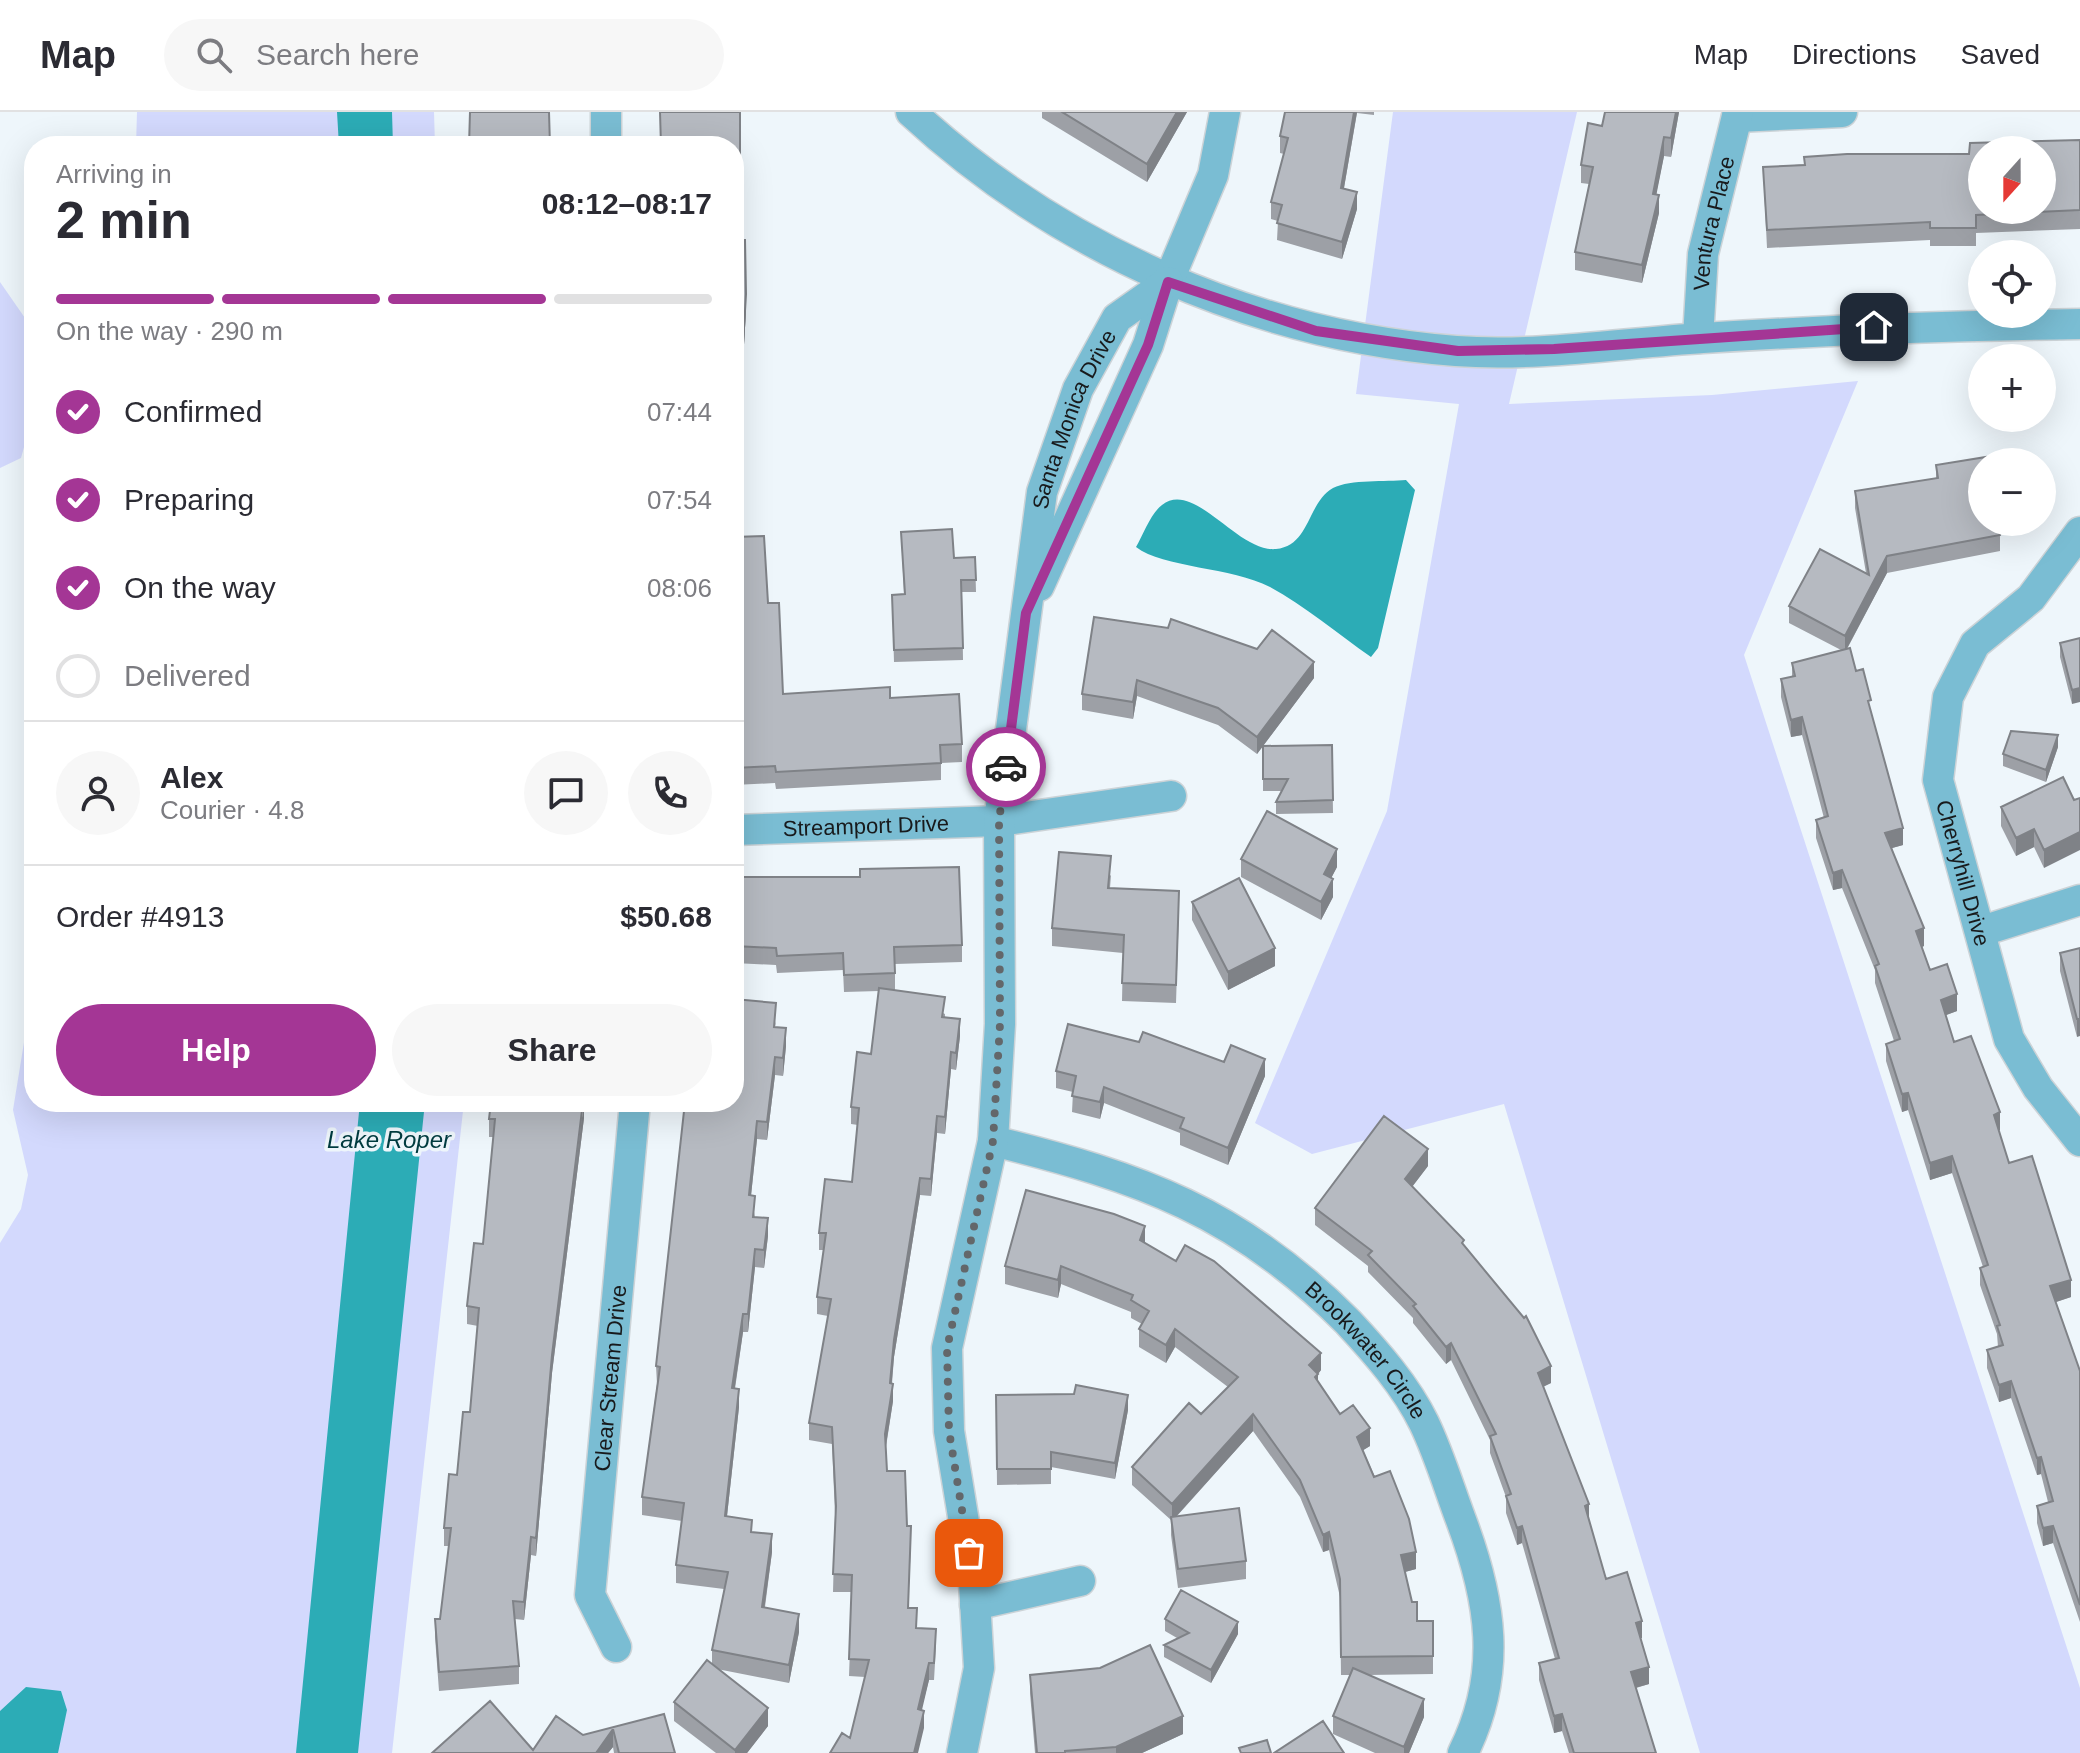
<!DOCTYPE html>
<meta charset="utf-8">
<style>
:root{--surface:#fff;--page:#f7f7f7;--text:#2b2b33;--muted:#7c7c81;--line:#e1e1e2;--accent:#a43695}
body{margin:0;font-family:Arial,sans-serif;background:var(--page);color:var(--text);height:100vh;display:flex;flex-direction:column;font-size:30px;white-space:nowrap}
*{box-sizing:border-box;margin:0}
p{font-size:26px;color:var(--muted)}
.icon{flex:none;width:44px;height:44px;fill:none;stroke:currentColor;stroke-width:2;stroke-linecap:round;stroke-linejoin:round}
.map{position:relative;flex:1;overflow:hidden}
.drawer{position:absolute;left:24px;top:24px;width:720px;height:976px;display:flex;flex-direction:column;background:var(--surface);border-radius:32px;box-shadow:0 8px 32px #0002}
.drawer>*{flex:none}
.needle{width:52px;rotate:201deg}
.tools{position:absolute;left:1968px;top:24px;display:grid;gap:16px}
.tools a{display:grid;place-items:center;width:88px;height:88px;border-radius:50%;background:var(--surface);box-shadow:0 8px 32px #0002;font-size:40px}
.pin{position:absolute;display:grid;place-items:center;width:68px;height:68px;color:#fff;margin:-34px;border-radius:16px;box-shadow:0 4px 12px #0006}
.courier{position:absolute;display:grid;place-items:center;width:80px;height:80px;margin:-40px;border:6px solid #a43695;border-radius:50%;background:#fff;color:#222;box-shadow:0 2px 10px #0007}
.headline em{font-style:normal;font-weight:600}
.headline div{display:flex;flex-direction:column-reverse}
.headline{display:flex;align-items:center;justify-content:space-between;height:136px;padding:0 32px}
h1{font-size:52px;font-weight:600;line-height:60px}
.bar{display:grid;grid-template-columns:repeat(4,1fr);gap:12px 8px;align-content:center;height:96px;padding:0 32px}
.bar i{height:10px;border-radius:6px;background:var(--line)}
.bar .active{background:var(--accent)}
.bar p{grid-column:span 4}
.line{display:flex;align-items:center;gap:20px;padding:0 32px;border-top:2px solid var(--line)}
.line div{flex:1}
.round{display:grid;place-items:center;flex:none;width:84px;height:84px;border-radius:42px;background:var(--page)}
ol{padding:0 32px;list-style:none}
li{display:flex;align-items:center;gap:24px;height:88px}
li p{margin-inline-start:auto}
li .icon{padding:8px;border-radius:50%;background:var(--accent);color:#fff;stroke-width:4}
li:last-child{color:var(--muted)}
li i{width:44px;height:44px;border:4px solid var(--line);border-radius:50%}
.action{display:flex;gap:16px;margin-top:auto;padding:16px 32px}
.action a{flex:1;height:92px;border-radius:48px;background:var(--accent);color:#fff;font-size:32px;font-weight:600;line-height:92px;text-align:center}
.action a+a{background:var(--page);color:var(--text)}
header{display:flex;align-items:center;gap:48px;box-sizing:border-box;height:112px;padding:0 40px;background:var(--surface);border-bottom:2px solid var(--line)}
header strong{font-size:38px}
nav{display:flex;gap:44px;margin-inline-start:auto;font-size:28px}
.search{width:560px;height:72px;background:var(--page);display:flex;align-items:center;gap:20px;box-sizing:border-box;padding:0 28px;border-radius:44px;color:var(--muted);font-size:30px}
.map>svg:first-child{display:block}
</style>
<header>
<strong>Map</strong>
<div class="search"><svg class="icon" aria-label="search" viewBox="0 0 24 24"><circle cx="10" cy="10" r="6"/><path d="M15 15l6 6"/></svg>Search here</div>
<nav><a>Map</a><a>Directions</a><a>Saved</a></nav>
</header>
<div class="map">
<svg width="2080" height="1641" viewBox="0 0 2080 1641">
<rect width="100%" height="100%" fill="#eef6fb"/>
<!-- green -->
<path fill="#d3d9fd" d="M137 0H434L435 34H136Z
M1393 0H1577L1509 292 1712 283 1858 269 1744 543 2080 1576V1641H1700L1504 992 1312 1042 1255 1011 1387 699 1459 292 1356 282Z
M0 170 34 219V299L21 346 0 356Z
M34 869V990H464L392 1641H0V1131L21 1097 28 1063 13 998Z"/>
<!-- water -->
<path fill="#2cacb6" d="M337 0H392L393 34H339Z
M1406 368 1415 378 1378 536 1371 545C1338 522 1305 494 1270 475 1232 455 1163 456 1136 435 1143 423 1151 401 1162 393 1194 367 1238 441 1276 437 1310 434 1307 391 1333 376 1351 367 1386 370 1406 368Z
M360 990H425L358 1641H296Z
M26 1575 61 1579 67 1598 58 1641H0V1599Z"/>
<g fill="none" stroke-linecap="round" stroke-linejoin="round">
<!-- street casing -->
<g stroke="#ccd3d7" stroke-width="33">
<g id="street">
<path d="M606 0V34"/>
<path d="M911 0C1058 136 1256 224 1456 239 1537 245 1622 231 1703 226 1829 218 1954 214 2080 212"/>
<path d="M1737 5 1842 0"/>
<path id="s1" d="M1698 226 1703 142 1738 0"/>
<path id="s2" d="M2080 420 2031 486 1975 532 1948 585 1938 668 2009 927 2038 976 2080 1029"/>
<path d="M1039 474 1148 233 1168 170 1213 63 1225 0"/>
<path id="s3" d="M734 718 999 709 1171 684"/>
<path d="M1982 819 2080 788"/>
<path id="s4" d="M993 1029C1140 1065 1239 1100 1348 1210 1376 1240 1406 1274 1424 1311 1439 1342 1449 1376 1461 1408 1491 1488 1503 1561 1463 1641"/>
<path d="M975 1493 1080 1469"/>
<path id="s5" d="M616 1535 590 1483 635 990"/>
<path id="s6" d="M962 1641 979 1556 974 1471 949 1319 947 1236 993 1029 1000 912 999 709 1042 380 1078 277 1117 206 1168 170"/>
</g>
</g>
<!-- street -->
<use href="#street" stroke="#7abdd3" stroke-width="30"/>
</g>
<!-- wall -->
<path fill="#9da0a6" d="M740 0V60H734V34Z
M1042 0H1187L1147 70 1042 6Z
M1285 0H1374V3L1357 1 1344 76 1357 97 1342 147 1277 128 1278 109 1271 107V90L1284 42 1280 41V24Z
M1605 0H1679L1671 45 1664 44 1656 82 1659 101 1642 171 1575 158V140L1589 72 1581 71V53L1602 14Z
M2080 28V117L1976 121V134H1930V128L1767 136 1763 55 1969 42Z
M734 81 736 128 746 199 742 266H734Z
M1936 353 2000 423V439L1887 461 1847 537 1871 601 1903 733 1892 736 1924 834 1922 835 1930 858 1957 899 1946 903 1954 930 2000 1018H1999L2009 1051 2071 1185 2056 1190 2080 1259V1510L2053 1431 2043 1434 2037 1411V1394L2048 1390 2041 1362 2037 1363 2011 1286 1999 1290 1987 1256V1238L1998 1235 1997 1222 1980 1173V1156L1983 1155 1952 1061 1930 1068 1908 998 1902 1000 1886 949V932L1894 929 1875 871V858L1842 776 1833 778 1816 726V708L1824 706 1802 623 1791 625 1781 585V567L1792 565V551L1841 538 1789 511V494L1866 461 1855 396V379L1936 366Z
M901 420 954 446 975 445 976 480H962L963 548 894 550 892 483 904 482Z
M734 425 768 491 783 582 890 586 962 632V650L941 651V668L776 677 775 671 734 673Z
M1094 505 1314 566 1263 634 1332 633 1333 701 1276 702V690L1281 679H1263V634L1257 642 1218 613 1137 584 1133 607 1082 598V582Z
M2080 526 2072 592 2060 545V531Z
M2058 635 2046 670 2003 654V642Z
M2063 665 2044 756 2034 735 2016 744 2001 714V695Z
M1241 747 1337 755 1331 766 1333 785 1321 808 1241 765Z
M1111 763 1110 776 1179 797 1176 891 1122 889 1123 841 1052 834V816Z
M734 765 962 833V850L895 852V878L945 902V905L960 924 956 958 951 957 945 1022 937 1021 931 1084 920 1083 894 1245 892 1272 893 1289 886 1335 887 1359 907 1414 911 1431 908 1496 917 1516 936 1534 934 1568H929L921 1598 924 1616 850 1626 865 1565 849 1564 852 1480H833L835 1403 832 1332 809 1328V1311L828 1204 817 1202V1185L824 1138H819V1121L852 1070 858 1013 851 1012V995L871 942 879 879 844 880 843 858 777 861 776 853 734 851Z
M1192 790 1275 854 1228 878 1192 808Z
M2080 836 2077 925 2060 859V841Z
M776 909 775 915 786 934 783 964 775 963 767 1028 757 1027 751 1084 755 1105 768 1124 764 1156 755 1155 748 1220H743L735 1277 739 1295 727 1404 752 1420 772 1440 765 1495 799 1520 789 1571 717 1557 768 1614 747 1641H716L674 1609V1590L712 1553V1538L724 1477 676 1471V1453L682 1409 642 1403V1385L657 1272 656 1254Z
M1056 959 1265 964 1228 1053 1180 1033V1021L1104 991 1100 1007 1072 1000 1073 980 1056 976Z
M584 1006 552 1261 536 1444 531 1443 524 1508 515 1507 519 1554V1572L439 1579 435 1525V1507H440L449 1434H444V1416L457 1363 470 1300 478 1214 467 1212V1194L483 1132 493 1025H489V1007Z
M1428 1054 1412 1075 1464 1133 1551 1271 1543 1275 1589 1408 1606 1467 1642 1526H1641L1649 1572 1636 1576 1656 1641H1569L1562 1619 1554 1621 1539 1568V1551L1555 1547 1522 1431 1517 1433 1506 1401V1385L1490 1341V1328L1451 1248 1446 1252 1413 1211V1206L1368 1160V1154L1315 1113V1096Z
M1145 1131 1321 1258 1318 1262V1270L1340 1302 1370 1334 1363 1338 1416 1457 1405 1460 1417 1509H1433V1562L1369 1563 1424 1605 1409 1641H1375L1333 1622V1604L1351 1563H1341L1340 1485 1329 1438 1323 1440 1300 1385 1253 1319 1177 1404 1246 1449V1467L1178 1476 1171 1423V1408L1132 1373V1355L1201 1302 1228 1275 1175 1235 1166 1251 1139 1235V1217L1142 1212 1131 1206V1200L1061 1172 1058 1186 1005 1172V1154Z
M996 1283 1128 1298 1115 1367 1051 1355V1372L997 1373Z
M1165 1507 1238 1522 1211 1571 1164 1545V1533L1177 1526 1165 1519Z
M1030 1563 1183 1622 1142 1641H1035L1030 1581Z
M664 1602 675 1641H614L613 1635 608 1641H431L533 1638 583 1623Z"/>
<!-- shaded-wall -->
<path fill="#7f8287" d="M1177 0H1187L1147 70V52Z
M1354 0H1357L1341 93V76Z
M1676 0H1679L1671 45V26Z
M1664 25V44L1653 100V82Z
M1357 80V97L1342 147V130Z
M1659 83V101L1642 171V153Z
M746 182V199L742 266V249Z
M1887 444V461L1845 540V524Z
M1314 550V566L1257 642V625Z
M1137 568V584L1133 607V590Z
M2080 576V590L2072 592V578Z
M1802 605V623L1791 625V608Z
M2058 623V635L2046 670V658Z
M1903 716V733L1885 738V721Z
M2034 717V735L2016 744V726Z
M2080 720V738L2044 756V738Z
M1337 737V755L1324 780V762Z
M1842 758V776L1833 778V761Z
M1333 767V785L1321 808V790Z
M1924 816V834L1916 837V819Z
M1275 836V854L1228 878V860Z
M1957 882V899L1941 905V888Z
M960 907V924L956 958V941Z
M2077 907H2080V924L2077 925Z
M786 916V934L783 964V946Z
M951 940V957L945 1022V1005Z
M775 945V963L767 1028V1010Z
M1265 947V964L1228 1053V1036Z
M1104 975V991L1100 1007V990Z
M1908 981V998L1902 1000V982Z
M584 990V1006L552 1261 536 1444V1426L552 1243Z
M2000 1000V1018L1994 1020V1003Z
M937 1004V1021L931 1084V1067Z
M757 1009V1027L749 1102V1083Z
M1428 1037V1054L1405 1084V1067Z
M1952 1044V1061L1930 1068V1051Z
M920 1066V1083L894 1245 890 1289V1271L894 1228Z
M768 1106V1124L764 1156V1138Z
M1145 1114V1132L1140 1128Z
M755 1137V1155L748 1220V1202Z
M1061 1154V1172L1058 1186V1168Z
M2071 1168V1185L2050 1192V1174Z
M743 1202V1220L732 1294V1276Z
M1175 1217V1235L1166 1251V1233Z
M1451 1231V1248L1446 1252V1235Z
M1321 1241V1258L1318 1262V1279L1309 1253Z
M1551 1254V1271L1538 1277V1261Z
M2011 1269V1286L1999 1290V1273Z
M893 1272V1289L885 1339V1322Z
M739 1277V1295L725 1422V1404Z
M1128 1283V1298L1115 1367V1351Z
M1253 1302V1319L1172 1409V1392Z
M1370 1316V1334L1357 1342V1325Z
M2041 1345V1362L2037 1363V1346Z
M1589 1392V1409L1585 1394Z
M1522 1414V1431L1517 1433V1416Z
M2053 1414V1431L2043 1434V1416Z
M1329 1420V1438L1323 1440V1423Z
M772 1422V1440L762 1513V1495Z
M531 1425V1443L524 1508V1490Z
M1416 1440V1457L1401 1461V1443Z
M799 1502V1520L789 1571V1553Z
M1642 1509V1526L1636 1528V1511Z
M1238 1510V1522L1211 1571V1558Z
M929 1551V1568L918 1615V1597Z
M1649 1555V1572L1631 1577V1560Z
M1424 1587V1605L1409 1641H1404V1635Z
M768 1596V1614L747 1641H735V1638Z
M924 1599V1616L918 1641H914Z
M1562 1602V1619L1554 1621V1604Z
M1183 1604V1622L1142 1641H1116V1635Z
M613 1617V1635L608 1641H596Z"/>
<!-- building -->
<path fill="#b6bac1" stroke="#7f8287" stroke-width="2" fill-rule="evenodd" d="M470 0H549L550 34H469Z
M660 0H740V42H734V34H661Z
M1062 0H1177L1147 52Z
M1285 0H1354L1341 76 1357 80 1342 130 1277 111 1282 93 1271 90 1288 26 1280 24Z
M1605 0H1676L1671 26 1664 25 1653 82 1659 83 1642 153 1575 140 1593 55 1581 53 1588 11 1602 14Z
M2080 28V98L1976 103V116H1930V110L1767 118 1763 55 1805 53 1804 45 1847 42H1969L1970 31ZM1982 38H2042V98H1982Z
M734 81 736 128H745L746 182 742 249 734 248Z
M1986 345 1987 350H1982V410H1998L2000 423 1887 444 1845 524 1789 494 1820 437 1869 463 1855 379 1938 366 1936 353Z
M952 417 954 446 975 445 976 468H961L963 536 894 538 892 483 905 482 901 420Z
M764 424 768 491H779L783 582 890 575V586L959 582 962 632 940 633 941 651 776 660 775 654 734 656V425Z
M1094 505 1168 516 1171 507 1257 537 1272 518 1314 550 1257 625 1218 596 1137 568 1133 590 1082 582Z
M2080 526V576L2072 578 2060 531Z
M1850 536 1856 559 1863 557 1871 588 1868 589 1903 716 1885 721 1924 816 1916 819 1930 858 1947 852 1957 882 1941 888 1954 930 1971 924 2000 1000 1994 1003 2009 1051 2032 1044 2071 1168 2050 1174 2080 1259V1493L2053 1414 2043 1416 2037 1394 2053 1389 2041 1345 2037 1346 2011 1269 1999 1273 1987 1238 2003 1233 1997 1214 2000 1213 1980 1156 1988 1153 1952 1044 1930 1051 1908 981 1902 982 1886 932 1900 927 1875 854 1879 852 1842 758 1833 761 1816 708 1828 704 1802 605 1791 608 1781 567 1795 564 1792 551Z
M2011 619 2058 623 2046 658 2003 642Z
M1332 633 1333 688 1276 690 1288 667H1263V634Z
M2063 665 2074 688 2080 686V720L2044 738 2034 717 2016 726 2001 695Z
M1267 699 1337 737 1324 762 1333 767 1321 790 1241 747Z
M1059 740 1111 744 1108 776 1179 779 1176 873 1122 871 1124 823 1052 816Z
M959 755 962 833 894 835 895 861 844 863 843 841 777 844 776 836 734 834V765H860V757Z
M1239 766 1275 836 1228 860 1192 790Z
M2080 836V907H2077L2060 841Z
M879 876 945 885 942 905 960 907 956 941 951 940 945 1005 937 1004 931 1067 920 1066 894 1228 890 1271 893 1272 885 1322 887 1359H905L907 1414H911L908 1496H917L916 1516 936 1517 934 1551H929L918 1597 924 1599 914 1641H830L842 1621 850 1626 869 1548 849 1547 852 1463 833 1462 836 1394 832 1315 809 1311 831 1187 817 1185 826 1121H819L825 1067 852 1070 859 996 851 995 857 940 871 942Z
M734 887 776 891 774 915 786 916 783 946 775 945 767 1010 757 1009 749 1083 755 1084 753 1105 768 1106 764 1138 755 1137 748 1202H743L732 1276 739 1277 725 1404 752 1408 751 1420 772 1422 762 1495 799 1502 789 1553 712 1538 728 1460 676 1453 684 1391 642 1385 660 1255 656 1254 685 990H734Z
M1068 912 1139 930 1143 920 1224 950 1231 933 1265 947 1228 1036 1180 1016 1184 1006 1104 975 1100 990 1072 984 1076 964 1056 959Z
M491 990H583L552 1243 536 1426 531 1425 524 1490 513 1489 519 1554 439 1560 435 1507H440L451 1416H444L449 1362 457 1363 463 1300H470L479 1196 467 1194 474 1131 483 1132 495 1007H489Z
M1384 1004 1428 1037 1405 1067 1464 1128 1462 1131 1524 1206 1526 1204 1551 1254 1538 1261 1589 1392 1585 1394 1606 1467 1627 1460 1642 1509 1636 1511 1649 1555 1631 1560 1656 1641H1574L1562 1602 1554 1604 1539 1551 1559 1546 1522 1414 1517 1416 1506 1384 1511 1382 1490 1324 1496 1322 1451 1231 1446 1235 1413 1194 1416 1192 1368 1143 1372 1139 1315 1096Z
M1026 1078 1114 1102 1145 1114 1140 1128 1176 1149 1185 1133 1214 1149 1321 1241 1309 1253 1318 1262 1315 1265 1340 1302 1353 1293 1370 1316 1357 1325 1374 1365 1390 1359 1409 1407 1416 1440 1401 1443 1412 1490H1417V1509H1433V1544L1341 1545 1340 1467 1329 1420 1323 1423 1300 1368 1253 1302 1172 1392 1132 1355 1189 1291 1201 1302 1238 1265 1175 1217 1166 1233 1139 1217 1149 1199 1131 1188 1133 1183 1061 1154 1058 1168 1005 1154Z
M1076 1273 1128 1283 1115 1351 1051 1340V1357H997L996 1283 1074 1282Z
M1239 1396 1246 1449 1178 1457 1171 1405Z
M1181 1478 1238 1510 1211 1558 1164 1533 1189 1521 1165 1507Z
M1150 1533 1183 1604 1116 1635 1065 1639V1641H1037L1030 1563 1100 1556Z
M707 1548 768 1596 735 1638 674 1590Z
M1353 1556 1424 1587 1404 1635 1333 1604Z
M490 1589 533 1638 556 1604 583 1623 664 1602 675 1641H619L613 1617 596 1641H432Z
M1323 1609 1344 1641H1274Z
M1267 1628 1271 1641H1241L1239 1636Z"/>
<g fill="none" stroke-linecap="round" stroke-linejoin="round">
<!-- done -->
<path stroke="#63676a" stroke-width="8" stroke-dasharray="0 14.4" d="M969 1441 949 1319 947 1236 993 1029 1000 912 999 709 1006 655"/>
<!-- route -->
<path stroke="#a43695" stroke-width="10" d="M1006 655 1026 501 1148 233 1168 170 1316 219 1458 239 1554 237 1874 215"/>
</g>
<g text-anchor="middle" stroke-width="7" stroke-linejoin="round" paint-order="stroke">
<!-- street labels -->
<g font-size="22" fill="#181a1c" stroke="#eef6fb">
<text dy="8" stroke="none"><textPath href="#s1" startOffset="116">Ventura Place</textPath></text>
<text dy="8" stroke="none"><textPath href="#s6" startOffset="1352">Santa Monica Drive</textPath></text>
<text dy="8" stroke="none"><textPath href="#s3" startOffset="132">Streamport Drive</textPath></text>
<text dy="8" stroke="none"><textPath href="#s2" startOffset="394">Cherryhill Drive</textPath></text>
<text dy="8" stroke="none"><textPath href="#s4" startOffset="438">Brookwater Circle</textPath></text>
<text dy="8" stroke="none"><textPath href="#s5" startOffset="276">Clear Stream Drive</textPath></text>
</g>
<!-- water labels -->
<g font-size="24" font-style="italic" fill="#013c40" stroke="#eef6fb">
<text x="389" y="1036">Lake Roper</text>
</g>
</g>
</svg>
<div class="tools">
<a><svg class="needle" viewBox="-14 -14 28 28"><path d="M0-13l5 13h-10z" fill="#e53935"/><path d="M0 13l5-13h-10z" fill="#7c7c81"/></svg></a>
<a><svg class="icon" aria-label="locate" viewBox="0 0 24 24"><circle cx="12" cy="12" r="6"/><path d="M12 2v4M12 18v4M2 12h4M18 12h4"/></svg></a>
<a>+</a>
<a>−</a>
</div>
<div class="pin" style="left:969px;top:1441px;background:#ea580c"><svg class="icon" aria-label="bag" viewBox="0 0 24 24"><path d="M5 8h14l-1 12H6zM9 8a3 3 0 0 1 6 0"/></svg></div>
<div class="pin" style="left:1874px;top:215px;background:#1f2937"><svg class="icon" aria-label="home" viewBox="0 0 24 24"><path d="M3 11l9-7 9 7M6 9v11h12V9"/></svg></div>
<div class="courier" style="left:1006px;top:655px"><svg class="icon" aria-label="car" viewBox="0 0 24 24"><path d="M5 17H2v-5l4-1 3-4h7l3 4 3 1v5h-3M9 17h6M6 11h13"/><circle cx="7" cy="17" r="2"/><circle cx="17" cy="17" r="2"/></svg></div>
<section class="drawer">
<div class="headline"><div><h1>2 min</h1><p>Arriving in</p></div><em>08:12–08:17</em></div>
<div class="bar"><i class="active"></i><i class="active"></i><i class="active"></i><i></i><p>On the way · 290 m</p></div>
<ol>
<li><svg class="icon" aria-label="check" viewBox="0 0 24 24"><path d="M5 12l5 5 9-10"/></svg>Confirmed<p>07:44</p></li>
<li><svg class="icon" aria-label="check" viewBox="0 0 24 24"><path d="M5 12l5 5 9-10"/></svg>Preparing<p>07:54</p></li>
<li><svg class="icon" aria-label="check" viewBox="0 0 24 24"><path d="M5 12l5 5 9-10"/></svg>On the way<p>08:06</p></li>
<li><i></i>Delivered</li>
</ol>
<div class="line" style="height:144px"><a class="round"><svg class="icon" aria-label="person" viewBox="0 0 24 24"><circle cx="12" cy="8" r="4"/><path d="M4 21q1-7 8-7t8 7"/></svg></a><div><b>Alex</b><p>Courier · 4.8</p></div><a class="round"><svg class="icon" aria-label="chat" viewBox="0 0 24 24"><path d="M4 5h16v11H9l-5 4z"/></svg></a><a class="round"><svg class="icon" aria-label="phone" viewBox="0 0 24 24"><path d="M5 4h4l2 5-3 2q2 4 5 5l2-3 5 2v4C11 20 4 13 5 4z"/></svg></a></div>
<div class="line" style="height:104px"><div>Order #4913</div><b>$50.68</b></div>
<div class="action"><a>Help</a><a>Share</a></div>
</section>
</div>
